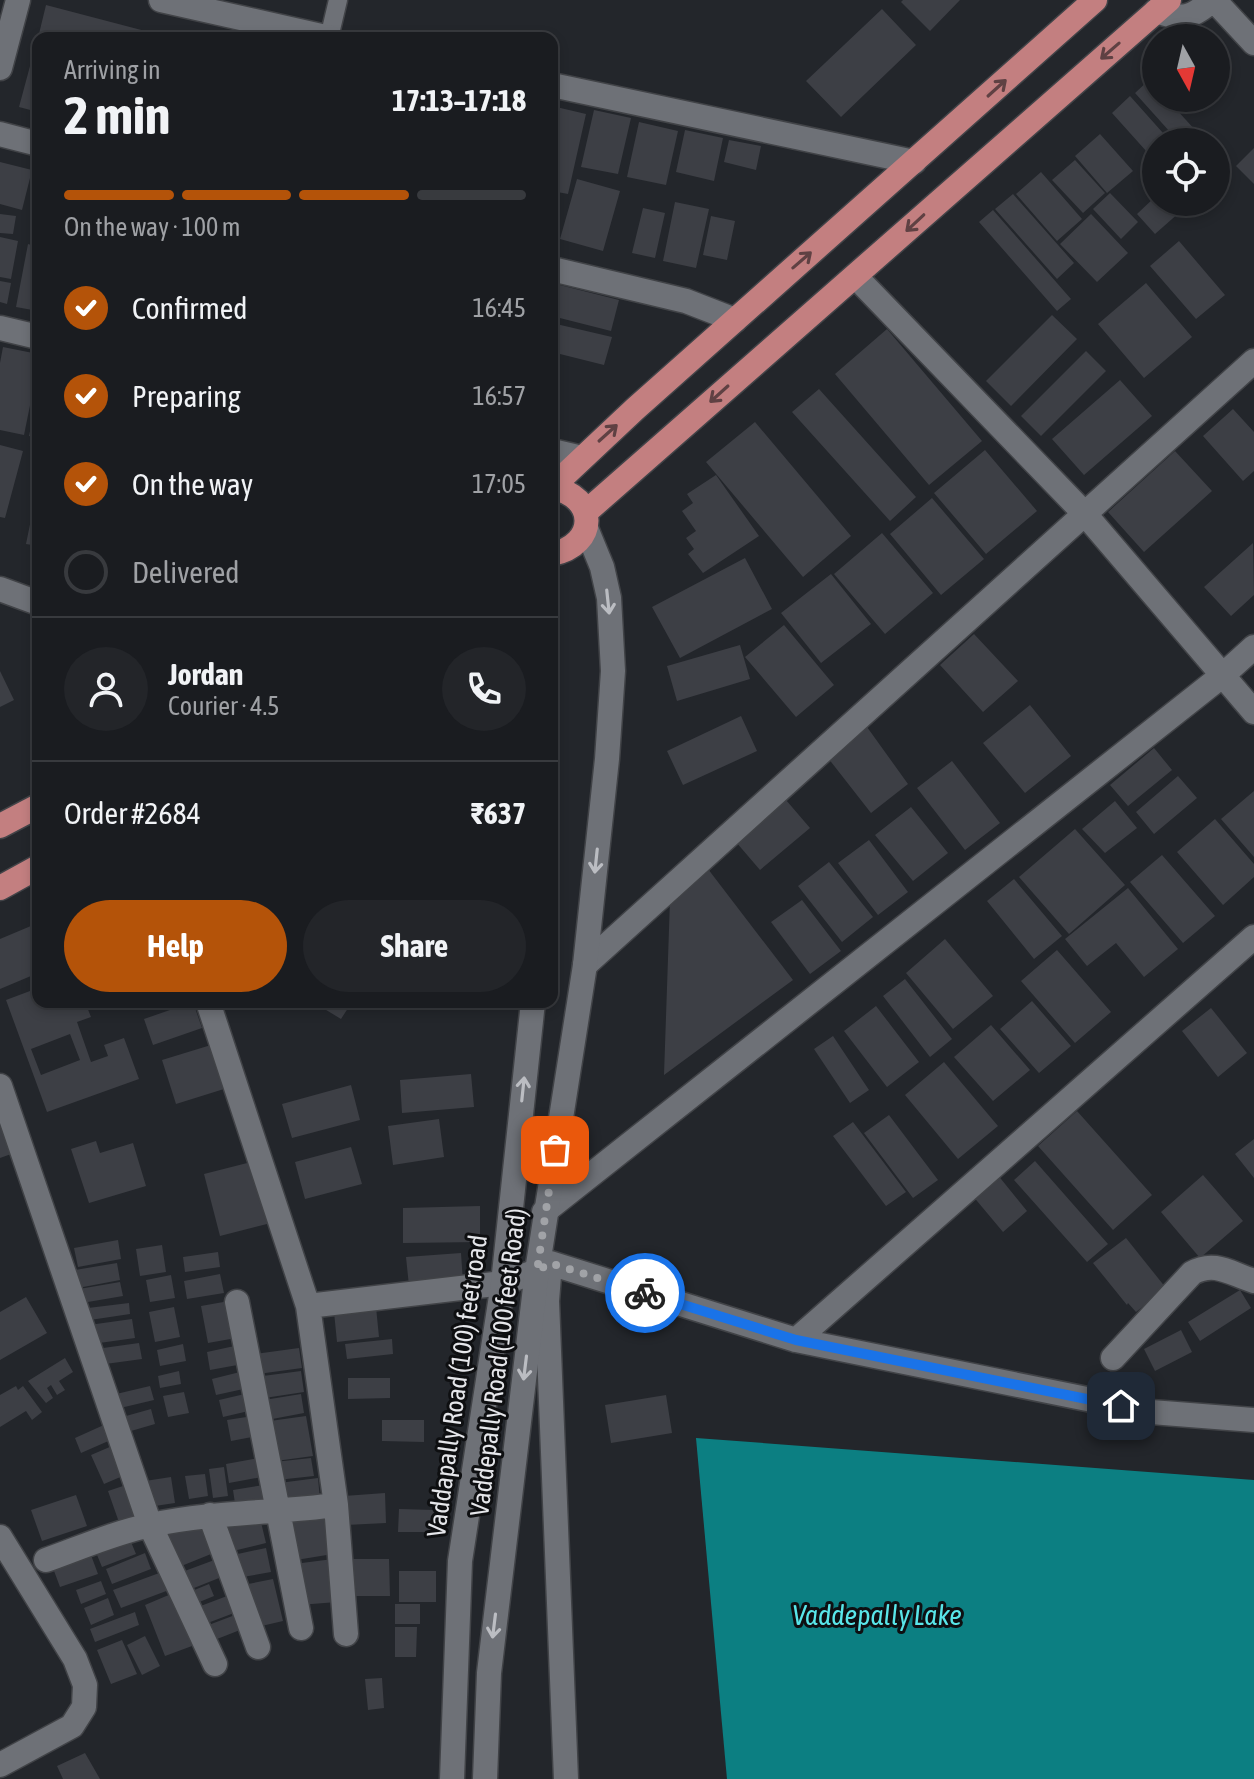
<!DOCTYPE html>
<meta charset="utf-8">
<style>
:root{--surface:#1a1c20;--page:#232529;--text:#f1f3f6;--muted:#9fa1a5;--line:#383a3e;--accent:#b45309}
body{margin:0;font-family:"Asap Condensed",sans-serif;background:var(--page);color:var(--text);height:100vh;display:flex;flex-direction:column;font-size:30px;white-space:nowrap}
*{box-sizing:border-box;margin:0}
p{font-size:26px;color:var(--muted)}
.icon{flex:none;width:44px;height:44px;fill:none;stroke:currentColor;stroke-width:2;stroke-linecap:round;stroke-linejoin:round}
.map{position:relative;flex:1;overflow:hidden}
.panel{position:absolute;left:32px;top:32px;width:526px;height:976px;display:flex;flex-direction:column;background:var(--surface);border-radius:16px;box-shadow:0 4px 12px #0003,0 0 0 2px var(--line)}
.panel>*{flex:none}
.needle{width:52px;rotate:172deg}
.fabs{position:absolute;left:1142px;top:24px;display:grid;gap:16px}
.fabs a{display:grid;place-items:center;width:88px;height:88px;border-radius:50%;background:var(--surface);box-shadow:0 4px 12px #0003,0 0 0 2px var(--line);font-size:40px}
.pin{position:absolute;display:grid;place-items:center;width:68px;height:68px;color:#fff;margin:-34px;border-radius:16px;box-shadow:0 4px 12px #0006}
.courier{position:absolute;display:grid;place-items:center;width:80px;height:80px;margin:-40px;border:6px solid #1a73e8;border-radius:50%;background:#fff;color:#222;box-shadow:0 2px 10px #0007}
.headline em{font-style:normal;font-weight:700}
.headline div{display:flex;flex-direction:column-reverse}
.headline{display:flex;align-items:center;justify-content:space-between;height:136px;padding:0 32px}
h1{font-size:52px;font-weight:700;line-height:60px}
.bar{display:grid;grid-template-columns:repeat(4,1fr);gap:12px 8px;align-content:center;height:96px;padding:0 32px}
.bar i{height:10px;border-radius:6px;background:var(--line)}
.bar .on{background:var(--accent)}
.bar p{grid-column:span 4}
.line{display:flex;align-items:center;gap:20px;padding:0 32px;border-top:2px solid var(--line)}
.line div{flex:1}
.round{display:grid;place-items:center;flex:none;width:84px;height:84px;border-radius:42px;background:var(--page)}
ol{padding:0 32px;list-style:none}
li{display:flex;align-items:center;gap:24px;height:88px}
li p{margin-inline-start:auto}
li .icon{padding:8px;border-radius:50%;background:var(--accent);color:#fff;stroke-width:4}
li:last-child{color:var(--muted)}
li i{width:44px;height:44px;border:4px solid var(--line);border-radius:50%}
.action{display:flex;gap:16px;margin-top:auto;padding:16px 32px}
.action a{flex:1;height:92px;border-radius:48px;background:var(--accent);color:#fff;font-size:32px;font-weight:700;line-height:92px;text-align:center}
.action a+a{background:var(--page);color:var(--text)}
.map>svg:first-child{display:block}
</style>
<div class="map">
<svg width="1254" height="1779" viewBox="0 0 1254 1779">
<rect width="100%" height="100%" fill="#23262b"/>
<!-- water -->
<path fill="#0c7f82" d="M696 1438 1254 1480V1779H727Z"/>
<!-- building -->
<path fill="#3d3f45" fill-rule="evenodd" d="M903 0H960L930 31 901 2Z
M46 5 168 37V38H38Z
M882 9 916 45 841 117 806 81Z
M37 40H38V112L19 107Z
M1149 80 1156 87V98H1166L1206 142H1179L1135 93Z
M1130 96 1171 142H1156V162L1112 113Z
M552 106 586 114 568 194 552 191Z
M594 110 631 118 618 174 581 167Z
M639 122 678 131 666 185 627 177Z
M685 130 723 138 714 181 676 172Z
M1100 134 1133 171 1107 193 1075 156Z
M729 140 761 146 756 170 724 162Z
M1254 148V184L1236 166Z
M1075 160 1105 193 1083 213 1052 180Z
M0 162 32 170 22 210 0 204Z
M1041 172 1082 219 1057 241 1016 194Z
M577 179 620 191 603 251 560 239Z
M1110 193 1138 222 1121 239 1093 209Z
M1013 194 1074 263 1057 279 995 209Z
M1156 196V202H1171L1180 212 1155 234 1137 214Z
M675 202 709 209 696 268 663 261Z
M643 208 665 213 655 258 632 253Z
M993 210 1071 299 1057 311 979 222Z
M0 214 16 216 13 234 0 233Z
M1091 214 1128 253 1097 282 1060 244Z
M711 216 735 221 727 260 703 255Z
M0 237 18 241 11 279 0 277Z
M1179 241 1225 295 1196 319 1150 266Z
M28 244 38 247V311L16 307Z
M0 281 11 283 7 304 0 302Z
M552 283 619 300 611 331 552 316Z
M1146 283 1192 337 1144 378 1098 324Z
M1052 315 1077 339 1011 406 986 381Z
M552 323 612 337 604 365 552 352Z
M887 329 982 441 929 485 835 374Z
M3 347 38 354V366L24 435 0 430V363Z
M1086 351 1106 371 1041 436 1021 416Z
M1120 380 1152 416 1084 475 1052 439Z
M819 389 916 497 890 521 792 412Z
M37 397H38V438L29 436Z
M1233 409 1254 432V471L1243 481 1203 436Z
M755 422 851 536 803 577 706 462Z
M0 445 23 451 5 518 0 517Z
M985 450 1037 511 986 554 934 493Z
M1175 451 1212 491 1144 552 1108 512Z
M716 475 759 536 703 573 688 554 694 549 686 538 696 531 682 511 693 503 687 494Z
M37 490H38V546L26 544Z
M932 498 984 559 941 595 890 534Z
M882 533 933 593 885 634 834 574Z
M1253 543 1254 595 1231 616 1204 587Z
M745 558 772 609 680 658 652 607Z
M831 574 871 624 821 663 781 613Z
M784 625 834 685 796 717 745 657Z
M974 634 1018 681 983 712 940 665Z
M740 645 750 679 677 701 667 666Z
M0 671 14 700 0 707Z
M1030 705 1071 756 1025 793 983 743Z
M741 716 757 751 683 785 667 751Z
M867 727 908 784 871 813 828 758Z
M1154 748 1172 770 1128 806 1110 785Z
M952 761 1000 823 965 850 917 788Z
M1178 776 1197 798 1154 834 1136 812Z
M1254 791V857L1221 819Z
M786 800 810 828 760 870 736 842Z
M1115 801 1137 828 1105 853 1082 829Z
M911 807 948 853 913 881 875 835Z
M1215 819 1254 864V877L1223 905 1177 852Z
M1075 829 1125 885 1069 934 1019 877Z
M869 840 908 892 878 915 838 863Z
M1162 855 1215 916 1183 943 1130 882Z
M829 862 873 917 842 942 798 886Z
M708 869 793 980 664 1075 670 900Z
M1014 879 1062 936 1034 959 987 901Z
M1128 888 1178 949 1144 977 1116 943 1087 966 1065 939Z
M802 900 841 951 810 974 771 922Z
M38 923V973L0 989V939Z
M945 939 993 996 953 1029 906 973Z
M1057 950 1111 1012 1075 1043 1021 981Z
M905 979 952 1039 930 1057 883 996Z
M38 988V1002H85L91 1017 77 1022 91 1062 108 1056 104 1045 124 1038 139 1079 47 1112 6 1000ZM70 1034 80 1060 41 1075 31 1049Z
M1032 1001 1071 1046 1039 1073 1000 1029Z
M193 1002 202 1028 153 1045 144 1019Z
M313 1002H352L341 1019Z
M876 1006 919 1062 887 1087 844 1031Z
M1211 1008 1247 1053 1218 1077 1182 1031Z
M991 1025 1030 1070 993 1101 954 1057Z
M833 1036 869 1090 850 1103 814 1049Z
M211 1045 224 1089 176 1104 162 1060Z
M944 1062 998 1126 958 1159 905 1095Z
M471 1074 474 1107 402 1113 400 1080Z
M351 1085 360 1120 292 1138 282 1104Z
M1077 1111 1152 1195 1113 1230 1038 1146Z
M889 1115 938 1180 913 1198 864 1133Z
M0 1116 14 1153 0 1158Z
M439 1119 444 1157 393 1165 388 1126Z
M853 1122 906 1192 886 1206 833 1136Z
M1254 1139V1178L1235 1154Z
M96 1141 100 1153 133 1143 146 1186 89 1203 71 1149Z
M351 1147 362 1184 305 1199 295 1162Z
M255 1161 271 1223 220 1236 204 1174Z
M1035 1161 1108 1244 1087 1262 1014 1180Z
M997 1174 1027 1211 1003 1232 972 1195Z
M1203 1175 1243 1221 1200 1258 1161 1212Z
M480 1206V1242L403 1243V1208Z
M1126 1238 1166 1288 1136 1312 1128 1303 1127 1305 1093 1263Z
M118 1240 121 1259 78 1267 74 1248Z
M162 1245 166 1272 140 1276 136 1249Z
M218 1252 220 1267 185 1272 183 1257Z
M461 1253 463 1282 409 1286 406 1257Z
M117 1263 120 1280 78 1288 75 1270Z
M220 1274 224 1293 187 1299 184 1281Z
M171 1275 175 1298 150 1302 146 1280Z
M120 1282 123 1296 82 1303 79 1289Z
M1240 1290 1251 1308 1200 1341 1188 1322Z
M26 1297 47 1333 0 1360V1312Z
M229 1301 236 1338 208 1343 201 1306Z
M129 1303 130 1314 90 1320 88 1308Z
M174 1307 180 1337 155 1342 149 1312Z
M376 1307 379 1337 337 1342 334 1312Z
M132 1319 135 1338 92 1344 89 1325Z
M1181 1330 1192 1352 1155 1371 1144 1349Z
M392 1339 393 1354 347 1359 345 1344Z
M139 1343 142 1359 98 1365 96 1349Z
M183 1344 186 1361 160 1366 157 1350Z
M239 1345 243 1364 210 1370 207 1352Z
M299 1348 302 1368 258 1374 255 1354Z
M65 1358 73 1372 59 1381 65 1390 57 1395 51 1385 47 1388 53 1398 46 1403 28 1381Z
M179 1371 181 1384 160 1388 158 1376Z
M244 1371 248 1388 216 1395 212 1379Z
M301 1371 304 1392 258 1399 255 1377Z
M348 1378H390V1398L348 1399Z
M16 1386 18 1390 23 1386 42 1412 32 1420 26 1411 0 1427V1395Z
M150 1386 154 1400 116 1409 112 1395Z
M184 1392 189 1413 168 1417 163 1396Z
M249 1393 253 1410 223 1417 219 1400Z
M301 1394 304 1413 267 1420 264 1400Z
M666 1395 672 1433 611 1443 605 1405Z
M151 1409 155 1424 131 1431 126 1416Z
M259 1415 262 1435 231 1441 227 1420Z
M306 1416 313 1456 276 1461 270 1421Z
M382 1420H424V1442L382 1441Z
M106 1424 113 1439 81 1453 75 1438Z
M112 1446 125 1475 104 1484 91 1455Z
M259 1458 262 1477 229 1483 226 1464Z
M311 1458 314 1476 277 1480 274 1462Z
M224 1467 228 1496 213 1498 209 1469Z
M205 1474 208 1496 189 1499 185 1476Z
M171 1477 175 1503 148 1507 145 1481Z
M318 1478 320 1500 281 1505 279 1483Z
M129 1484 142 1521 121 1528 108 1491Z
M264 1485 268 1505 236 1510 233 1490Z
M385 1493 386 1523 346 1525 344 1496Z
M76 1495 87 1526 42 1541 31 1510Z
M399 1509 434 1510 433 1532H398Z
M328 1513 333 1554 296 1560 291 1518Z
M202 1518 216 1552 174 1569 160 1535Z
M260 1518 266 1543 233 1551 227 1526Z
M129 1537 136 1554 102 1567 95 1550Z
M88 1547 98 1574 60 1587 50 1560Z
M266 1548 271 1572 237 1578 233 1555Z
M145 1553 151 1569 112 1584 106 1569Z
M217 1559 224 1576 189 1590 182 1572Z
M333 1559 337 1602 299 1605 294 1564Z
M352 1559H389L390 1596H352Z
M399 1571H436V1602H399Z
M162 1572 169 1590 121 1608 113 1590Z
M273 1579 283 1621 253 1628 243 1585Z
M101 1581 106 1594 81 1604 76 1590Z
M209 1584 214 1596 197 1603 192 1591Z
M171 1594 192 1646 165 1656 145 1605Z
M227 1596 234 1613 205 1624 198 1607Z
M108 1598 114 1615 91 1625 84 1608Z
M395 1604H420V1624H395Z
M135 1612 139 1625 95 1642 90 1629Z
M235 1615 240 1630 212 1641 206 1626Z
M395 1627H417L416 1657H395Z
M145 1636 160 1666 142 1675 127 1645Z
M122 1640 137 1674 111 1684 97 1650Z
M382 1678 384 1708 368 1710 365 1679Z
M85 1753 100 1779H63L57 1766Z"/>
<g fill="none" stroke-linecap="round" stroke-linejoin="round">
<!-- lane casing -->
<g stroke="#414347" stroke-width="21">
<path id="lane" d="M329 38 338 0"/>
</g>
<!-- street casing -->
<g stroke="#414347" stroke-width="27">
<path id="street" d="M161 0 330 38
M1214 0 1254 43
M1156 11C1185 21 1190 18 1213 0
M0 68 18 0
M552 85 914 162
M0 134 38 144
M552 269 686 301 735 320
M856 277 1084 513 1254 712
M0 328 38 337
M552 451 582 458
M0 589 38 603
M585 965 1254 361
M208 1002 308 1306 336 1505 346 1634
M0 1086 150 1525 215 1664
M544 1212 1223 675 1254 647
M550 1263 547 1301 566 1779
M237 1302 301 1628
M308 1306 503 1283 537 1271 550 1263 796 1340 1151 1412 1254 1420
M796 1340 1254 937
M1113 1358 1192 1273C1215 1260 1231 1274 1254 1281
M210 1515 258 1647
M0 1537 75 1659 85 1685 84 1707 72 1726 0 1765
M46 1560C80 1548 116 1532 151 1525 212 1512 275 1513 336 1505"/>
</g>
<!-- secondary casing -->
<g stroke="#414347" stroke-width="27">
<path id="secondary" d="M452 1779 460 1561 503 1283 533 1002
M485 1779 489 1673 537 1271 585 965 607 759 613 671 609 598 602 567 586 528"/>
</g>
<!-- primary casing -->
<g stroke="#414347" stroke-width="27">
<path id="primary" d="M552 487 635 409 1095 0
M552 488C598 496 598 545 552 554
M586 512 1169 0
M0 826 38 806
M0 888 38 867"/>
</g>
<!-- lane -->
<use href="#lane" stroke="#6e7177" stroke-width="18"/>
<!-- street -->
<use href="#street" stroke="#6e7177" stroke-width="24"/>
<!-- secondary -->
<use href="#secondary" stroke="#6e7177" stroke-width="24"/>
<!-- primary -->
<use href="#primary" stroke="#c37f80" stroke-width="24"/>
</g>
<!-- one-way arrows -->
<defs><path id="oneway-shaft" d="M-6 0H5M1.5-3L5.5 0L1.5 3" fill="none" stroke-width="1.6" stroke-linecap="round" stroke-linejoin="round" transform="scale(2)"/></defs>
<g stroke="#5f4143">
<use href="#oneway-shaft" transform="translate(1110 51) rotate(139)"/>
<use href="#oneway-shaft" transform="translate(997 88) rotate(-42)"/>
<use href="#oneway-shaft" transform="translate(915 223) rotate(137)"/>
<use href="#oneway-shaft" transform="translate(802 260) rotate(-41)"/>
<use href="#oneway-shaft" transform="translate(719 394) rotate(138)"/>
<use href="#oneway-shaft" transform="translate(608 433) rotate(-42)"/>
</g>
<g stroke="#bbbdc2">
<use href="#oneway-shaft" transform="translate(608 602) rotate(84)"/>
<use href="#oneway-shaft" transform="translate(596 861) rotate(96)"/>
<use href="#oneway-shaft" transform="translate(523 1089) rotate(-84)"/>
<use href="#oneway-shaft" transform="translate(525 1368) rotate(97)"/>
<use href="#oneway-shaft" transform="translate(494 1626) rotate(97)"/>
</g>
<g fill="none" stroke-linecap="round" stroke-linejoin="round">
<!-- done -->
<path stroke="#a1a3a7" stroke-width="8" stroke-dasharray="0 14.4" d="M555 1150 537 1271 550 1263 645 1293"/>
<!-- route -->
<path stroke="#1a73e8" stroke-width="10" d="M645 1293 796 1340 1121 1406"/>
</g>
<g text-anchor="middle" stroke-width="6" stroke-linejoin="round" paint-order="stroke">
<!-- street labels -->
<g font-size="26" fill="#e5e6ea" stroke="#0e0f11">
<text transform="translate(498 1362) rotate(-83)" y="9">Vaddepally Road (100 feet Road)</text>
<text transform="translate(457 1386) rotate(-82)" y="9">Vaddapally Road (100) feet road</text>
</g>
<!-- water labels -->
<g font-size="28" font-style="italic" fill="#59e6e9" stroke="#0e0f11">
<text x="877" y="1625">Vaddepally Lake</text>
</g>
</g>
</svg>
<div class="fabs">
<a><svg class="needle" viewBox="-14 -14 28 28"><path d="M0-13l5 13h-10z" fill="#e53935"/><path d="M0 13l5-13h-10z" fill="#9fa1a5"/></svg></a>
<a><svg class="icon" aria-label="locate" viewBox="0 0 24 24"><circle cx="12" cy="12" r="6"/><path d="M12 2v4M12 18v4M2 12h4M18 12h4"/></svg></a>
</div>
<div class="pin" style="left:555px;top:1150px;background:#ea580c"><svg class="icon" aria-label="bag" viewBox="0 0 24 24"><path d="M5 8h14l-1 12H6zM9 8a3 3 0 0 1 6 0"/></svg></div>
<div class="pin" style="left:1121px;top:1406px;background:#1f2937"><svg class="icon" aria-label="home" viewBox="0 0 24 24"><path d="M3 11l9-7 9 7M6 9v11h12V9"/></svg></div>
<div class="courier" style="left:645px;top:1293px"><svg class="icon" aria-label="bike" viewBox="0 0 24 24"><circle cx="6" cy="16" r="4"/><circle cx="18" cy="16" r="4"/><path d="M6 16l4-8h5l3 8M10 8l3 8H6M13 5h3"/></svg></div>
<section class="panel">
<div class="headline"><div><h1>2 min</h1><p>Arriving in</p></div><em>17:13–17:18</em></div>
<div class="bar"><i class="on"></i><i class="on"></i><i class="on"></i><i></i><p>On the way · 100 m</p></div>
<ol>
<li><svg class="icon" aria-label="check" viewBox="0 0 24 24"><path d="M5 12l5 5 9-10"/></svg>Confirmed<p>16:45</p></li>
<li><svg class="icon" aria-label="check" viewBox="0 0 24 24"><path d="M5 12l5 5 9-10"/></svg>Preparing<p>16:57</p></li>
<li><svg class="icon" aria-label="check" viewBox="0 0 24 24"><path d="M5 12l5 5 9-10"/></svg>On the way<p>17:05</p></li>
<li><i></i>Delivered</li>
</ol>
<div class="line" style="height:144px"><a class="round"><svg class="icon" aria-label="person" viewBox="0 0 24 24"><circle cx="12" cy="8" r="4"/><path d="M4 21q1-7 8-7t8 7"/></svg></a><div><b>Jordan</b><p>Courier · 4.5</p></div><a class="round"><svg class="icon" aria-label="phone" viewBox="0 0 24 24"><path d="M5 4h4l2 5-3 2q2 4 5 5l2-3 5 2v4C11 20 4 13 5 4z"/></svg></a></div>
<div class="line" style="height:104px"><div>Order #2684</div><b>₹637</b></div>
<div class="action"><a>Help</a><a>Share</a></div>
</section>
</div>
